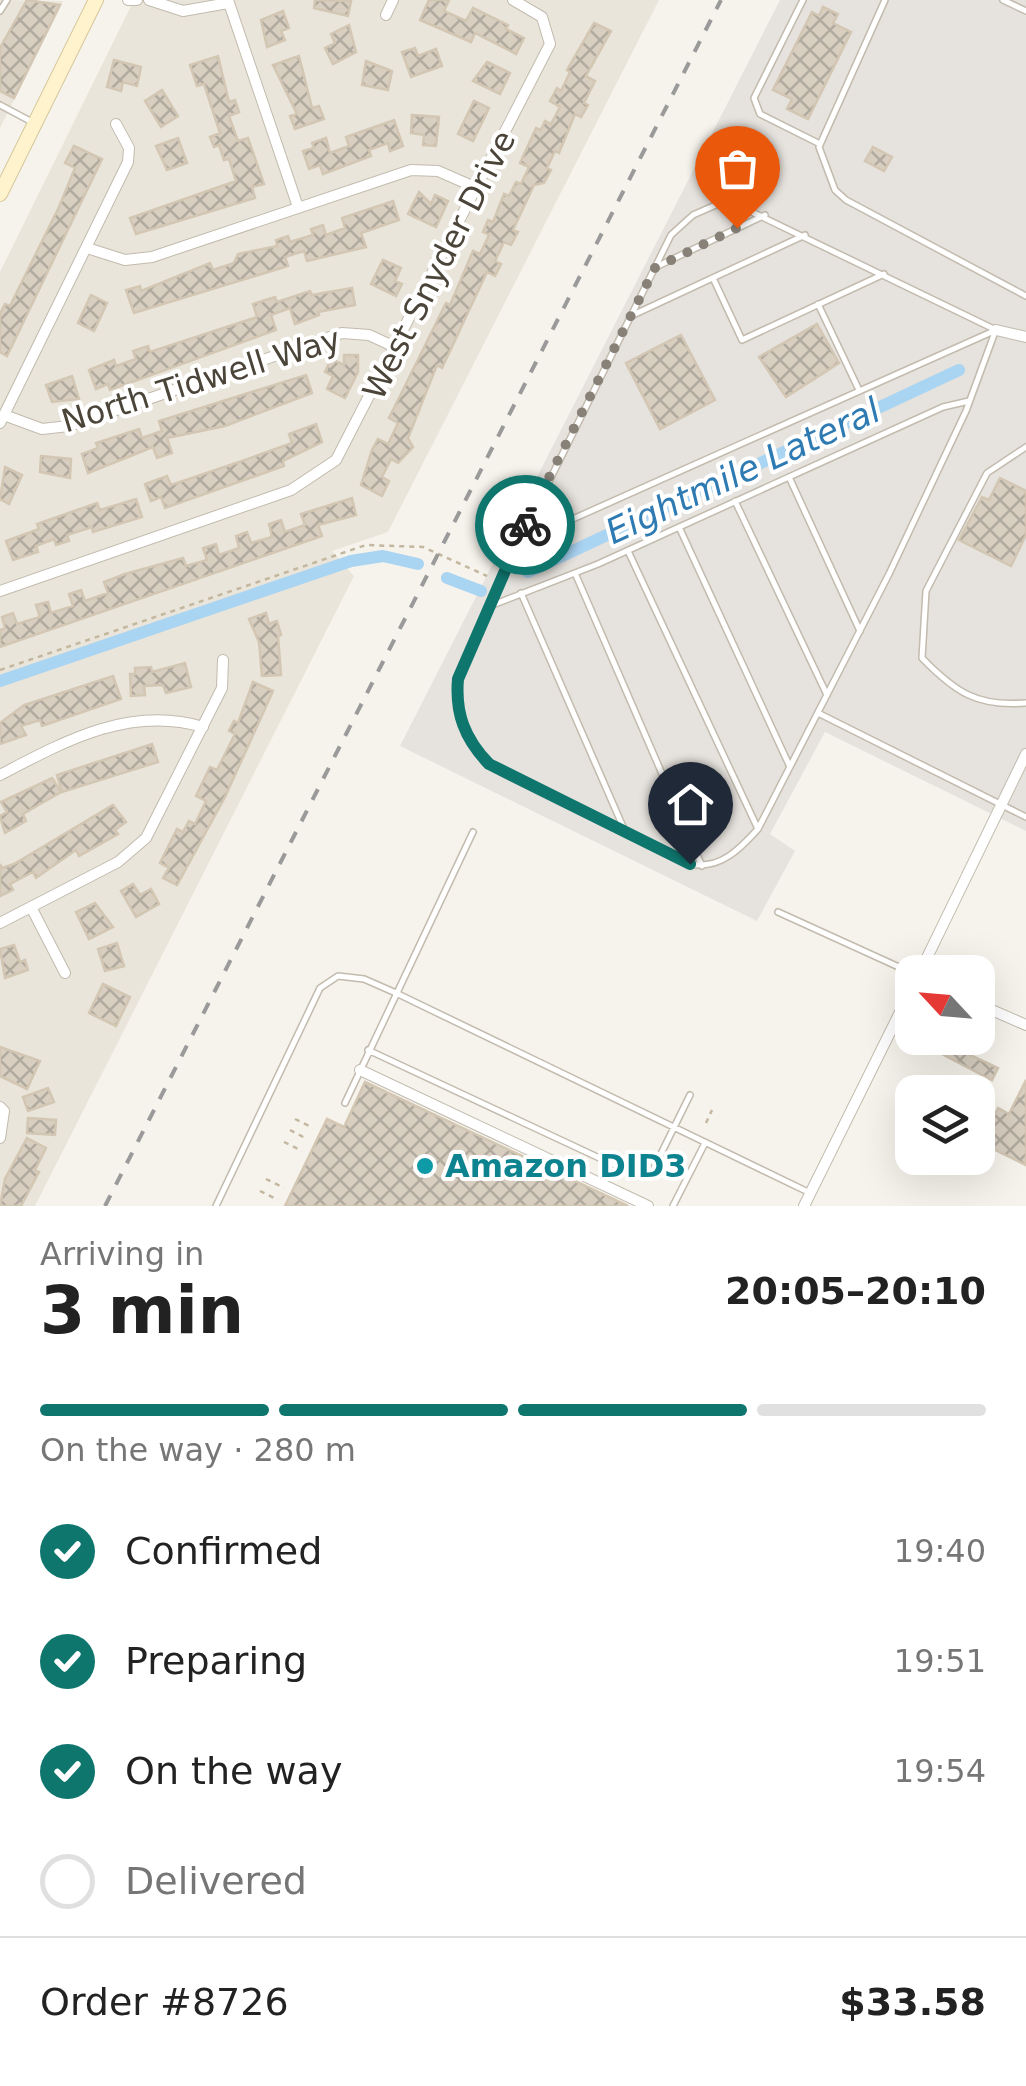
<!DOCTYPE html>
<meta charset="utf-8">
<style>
:root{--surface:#fff;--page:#f2f2f2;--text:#222;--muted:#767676;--line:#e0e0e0;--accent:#0f766e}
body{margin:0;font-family:"DejaVu Sans",sans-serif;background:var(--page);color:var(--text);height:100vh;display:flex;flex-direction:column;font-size:38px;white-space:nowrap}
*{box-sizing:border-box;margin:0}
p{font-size:32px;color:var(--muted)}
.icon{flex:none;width:55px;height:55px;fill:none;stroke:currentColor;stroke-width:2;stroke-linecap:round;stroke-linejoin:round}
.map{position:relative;height:1206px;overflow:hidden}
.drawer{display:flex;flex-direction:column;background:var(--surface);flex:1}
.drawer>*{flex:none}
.needle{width:65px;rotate:296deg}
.tools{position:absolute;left:895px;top:955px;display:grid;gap:20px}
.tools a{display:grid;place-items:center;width:100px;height:100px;border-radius:20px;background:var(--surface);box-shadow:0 10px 40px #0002;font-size:50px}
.pin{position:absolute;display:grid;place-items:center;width:85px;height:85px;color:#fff;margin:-102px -42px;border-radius:50% 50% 50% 0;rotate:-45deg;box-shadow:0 0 10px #0007}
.pin .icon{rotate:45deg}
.courier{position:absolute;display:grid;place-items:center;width:100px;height:100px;margin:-50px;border:8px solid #0f766e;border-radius:50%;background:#fff;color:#222;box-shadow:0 2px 12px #0007}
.headline em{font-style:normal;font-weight:800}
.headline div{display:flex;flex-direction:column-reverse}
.headline{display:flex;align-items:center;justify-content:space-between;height:170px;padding:0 40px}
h1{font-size:65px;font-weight:800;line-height:75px}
.bar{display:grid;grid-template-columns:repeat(4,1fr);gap:15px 10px;align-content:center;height:120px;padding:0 40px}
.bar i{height:12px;border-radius:8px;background:var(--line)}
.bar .active{background:var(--accent)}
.bar p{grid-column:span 4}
.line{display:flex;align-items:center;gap:25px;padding:0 40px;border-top:2px solid var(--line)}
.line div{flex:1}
ol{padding:0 40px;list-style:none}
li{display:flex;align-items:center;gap:30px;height:110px}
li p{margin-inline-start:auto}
li .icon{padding:10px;border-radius:50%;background:var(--accent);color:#fff;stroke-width:4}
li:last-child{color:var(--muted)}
li i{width:55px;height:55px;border:5px solid var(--line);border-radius:50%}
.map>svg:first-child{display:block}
</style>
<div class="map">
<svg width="1026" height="1206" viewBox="0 0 1026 1206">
<defs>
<pattern id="building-cross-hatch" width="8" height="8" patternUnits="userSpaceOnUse" patternTransform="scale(2.5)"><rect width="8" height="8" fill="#d8cfc1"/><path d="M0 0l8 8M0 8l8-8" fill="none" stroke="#b1aa9e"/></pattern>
</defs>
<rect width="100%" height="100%" fill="#f6f3ec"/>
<!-- residential -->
<path fill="#eae5da" d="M0 0 63 1 0 128Z
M134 0H659L388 532 332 551 354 576 35 1206H0V272Z"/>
<!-- industrial -->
<path fill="#e6e2dd" d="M780 0H1026V831L825 732 770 834 795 851 757 921 400 746Z"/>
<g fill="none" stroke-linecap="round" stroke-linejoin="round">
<!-- canal -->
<path stroke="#a9d4f2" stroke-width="12" d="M528 572 959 370
M447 578 481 591
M0 681 351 561 383 556 418 564"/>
</g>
<!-- building -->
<path fill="url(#building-cross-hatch)" stroke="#d3c7b4" stroke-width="2.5" d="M27 0 60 5 14 98 0 91V48Z
M315 0 351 1 348 16 314 8Z
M429 0H449L444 11 466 21 473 8 508 25 506 29 524 38 516 54 475 33 471 42 420 20Z
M823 7 838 14 833 23 851 32 808 119 787 109 792 99 773 90 812 12 819 16Z
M283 11 289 28 281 31 285 40 267 47 261 20Z
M594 23 611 31 586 76 595 81 584 103 588 105 581 117 575 114 559 153 555 151 547 168 551 170 544 183 534 185 513 230 518 232 511 245 504 242 495 261 501 264 495 276 487 272 442 368 437 365 408 438 413 447 398 463 391 459 382 477 389 481 382 496 361 485 372 450 378 439 388 444 398 423 389 418 400 396 446 303 450 305 473 251 480 254 489 235 483 232 488 220 493 222 504 194 509 196 516 182 521 184 529 167 520 163 536 128 541 130 545 121 551 124 560 107 550 101 557 88 561 91 570 72 567 70Z
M349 25 356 52 333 64 325 48 335 43 331 34Z
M415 48 418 56 436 49 442 66 411 77 402 52Z
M218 56 229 102 235 100 239 112 229 116 238 141 248 138 264 184 252 187 255 198 136 234 130 218 236 181 229 159 224 160 219 145 214 147 210 137 220 133 204 84 197 86 190 65Z
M299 56 312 108 319 106 324 119 295 129 290 116 297 114 273 65Z
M114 60 141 67 137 86 123 82 121 91 107 87Z
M366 61 392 71 388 90 362 85Z
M487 62 510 73 500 94 473 81Z
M162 90 178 116 161 127 145 101Z
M474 101 489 108 473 141 458 134Z
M412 115 439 117 436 146 423 145 424 135 411 133Z
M394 120 403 146 390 151 388 143 369 150 371 156 323 174 320 165 309 169 303 151 314 148 312 143 326 138 330 153 349 146 346 137Z
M178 138 187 163 167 170 156 146Z
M74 146 102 159 7 356 0 352V314L5 304 10 306 59 207 75 168 65 163Z
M873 147 892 157 884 171 865 161Z
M419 192 431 204 435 195 448 201 436 227 408 214Z
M393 201 399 220 361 233 366 247 307 261 304 251 285 257 288 266 134 313 126 290 140 286 141 291 210 263 213 270 234 263 238 254 277 246 276 240 288 236 290 242 313 235 311 229 323 225 326 235 345 228 342 218Z
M383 260 401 268 395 281 402 284 396 296 371 284Z
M352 288 355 305 318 312 319 315 295 324 290 308 271 315 276 330 110 390 108 384 96 389 89 370 114 360 116 366 136 359 133 351 148 346 150 352 257 317 253 304 275 297 277 302 310 291 312 295Z
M91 295 107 303 94 331 78 323Z
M817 324 839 363 786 397 759 357Z
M681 335 715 400 660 429 626 363Z
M344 355H358V372L345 398 327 389 333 376 325 372 331 359 344 365Z
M306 375 312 393 225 426 167 438 172 453 157 458 153 447 88 473 82 454 98 448 96 443 139 429 142 438 162 431 159 421Z
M72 376 79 399 52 402 46 385Z
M316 424 322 442 283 461 284 466 165 508 161 497 151 501 145 484 167 476 171 485 242 461 292 443 289 434Z
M41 456 71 459 70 478 40 472Z
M5 467 22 475 9 504 0 499Z
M1000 478 1026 491V535L1011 566 959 540 982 497 989 500Z
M352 498 356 515 318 525 322 536 0 647V630L5 628 2 617 13 613 17 624 40 617 36 605 48 602 51 613 73 606 69 594 81 590 85 601 108 593 104 582 125 574 183 558 186 566 207 560 203 548 216 544 219 555 239 548 236 536 247 532 251 543 272 537 269 524 281 520 285 532 305 525 301 514Z
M136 499 142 517 93 532 92 527 67 535 69 541 56 545 54 539 36 546 38 552 13 560 6 541 39 529 37 524 97 503 100 510Z
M266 613 269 624 277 621 281 635 278 636 281 675 262 676 259 642 249 619Z
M185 663 191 687 166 693 163 685 144 686 145 695 131 696 130 674H135V668L151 667 152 672Z
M113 676 121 699 42 726 40 720 21 726 26 735 0 744V723L24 705Z
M253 682 273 691 225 797 177 885 163 878 169 868 160 863 177 829 183 832 189 821 195 824 206 801 196 796 210 767 217 770 235 734 229 731 234 721 238 723Z
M152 744 158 762 62 792 57 775Z
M52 778 61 792 23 814 26 821 5 833 0 816 7 812 1 802Z
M113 805 126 822 115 830 118 834 79 856 76 850 36 878 33 872 10 884 13 890 0 896V864L2 868 14 864Z
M133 884 140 895 151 889 159 904 136 917 121 891Z
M95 903 113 927 89 939 76 912Z
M117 943 124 966 105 971 98 949Z
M14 945 20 962 25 960 28 970 5 978 0 949Z
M103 984 130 997 116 1026 89 1013Z
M945 1038H974L966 1053 998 1068 992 1080 938 1052Z
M0 1047 40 1061 27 1089 0 1076Z
M1026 1080V1165L981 1143 998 1108 1009 1114Z
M365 1082 628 1206H285L327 1119 344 1127Z
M48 1088 54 1102 28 1111 23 1097Z
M28 1118 56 1120 55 1135 27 1133Z
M27 1138 46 1148 35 1170 39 1172 21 1206H0L5 1179Z"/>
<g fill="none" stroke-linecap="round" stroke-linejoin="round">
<!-- lane casing -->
<g stroke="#c2bbae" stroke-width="8">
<path id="lane" d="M803 0 754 98 760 114 820 144
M885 0 819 147 835 190 846 200 1026 296
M1003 0 1026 11
M0 11 7 0
M0 105 32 122
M727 200 996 330 528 539 521 538 671 235 693 215Z
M658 266 765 215
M713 278 742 340 884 274
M818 304 859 390
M633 315 805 235
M1026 447 987 473 926 591 922 658C955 692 977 707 1026 703
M789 477 860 631
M735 501 827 695
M679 527 790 767
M521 538 458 679C454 714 465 739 489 765L690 864C720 870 740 849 758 829L889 574 966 411 995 332
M628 551 758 829
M575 573 702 866
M521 593 624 829
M490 606 598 564 943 407 969 401
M818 713 1026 817
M778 912 912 973
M368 1050 640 1177 650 1176 690 1095
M345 1103 473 832
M216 1206 320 988 338 976 364 979 396 993 808 1192
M673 1206 705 1143"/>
</g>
<!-- street casing -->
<g stroke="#c2bbae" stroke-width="12">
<path id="street" d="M128 0H137
M149 0 183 11 228 3
M228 0 298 207
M386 15 393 0
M87 248 125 260 152 257 411 170 438 171 479 189
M996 330 1026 337
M4 415 42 429 69 426 342 333 369 335 397 348
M0 423 128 162 129 148 116 124
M0 591 291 490 336 460 550 44 542 17 513 0
M0 775C65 741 130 705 203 727
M31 907 65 973
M0 923 118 862 146 838 222 688 223 660
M920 972 1026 754
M978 1004 1026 1025
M360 1070 648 1206
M0 1107 4 1111 0 1138
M804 1206 912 988"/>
</g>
<!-- secondary casing -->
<g stroke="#d6c79b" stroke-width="16">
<path id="secondary" d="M0 194 96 0"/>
</g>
<!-- path -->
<path stroke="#c4b79f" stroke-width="2.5" stroke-dasharray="5 5" stroke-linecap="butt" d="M0 670 366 545 423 547 487 576
M295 1119 313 1128
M706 1123 712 1110
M290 1130 307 1139
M284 1142 302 1151
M266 1179 284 1188
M260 1191 278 1200"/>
<!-- lane -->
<use href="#lane" stroke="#fff" stroke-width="5"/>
<!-- street -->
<use href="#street" stroke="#fff" stroke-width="10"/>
<!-- secondary -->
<use href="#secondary" stroke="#fff3cd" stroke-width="14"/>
<!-- rail -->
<path stroke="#9a9a9a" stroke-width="4" stroke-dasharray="12 12" stroke-linecap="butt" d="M105 1206 721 0"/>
</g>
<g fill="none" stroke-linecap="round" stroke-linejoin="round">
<!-- done -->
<path stroke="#878178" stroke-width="10" stroke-dasharray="0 18" d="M525 525 655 268 737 228"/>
<!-- route -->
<path stroke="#0f766e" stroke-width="12" d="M525 525 458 679C455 714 465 739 489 764L690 864"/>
</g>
<!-- markers -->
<circle fill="#0f9aa8" stroke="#fff" stroke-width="4" cx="425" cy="1166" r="10"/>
<g text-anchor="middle" stroke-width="8" stroke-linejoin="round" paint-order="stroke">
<!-- street labels -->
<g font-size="32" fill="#4b4439" stroke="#fff">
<text transform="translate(439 265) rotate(-63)" y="11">West Snyder Drive</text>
<text transform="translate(201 380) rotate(-17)" y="11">North Tidwell Way</text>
</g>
<!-- culture labels -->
<g font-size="32" font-weight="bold" fill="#0d838f" stroke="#fff" text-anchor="start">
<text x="445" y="1177">Amazon DID3</text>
</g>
<!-- water labels -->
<g font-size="35" font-style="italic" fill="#2e7ab2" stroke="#fff">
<text transform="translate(743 471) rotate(-25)" y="12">Eightmile Lateral</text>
</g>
</g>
</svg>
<div class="tools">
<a><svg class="needle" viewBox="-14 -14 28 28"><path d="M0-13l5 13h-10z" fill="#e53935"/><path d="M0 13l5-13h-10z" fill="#767676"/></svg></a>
<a><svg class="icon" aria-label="layers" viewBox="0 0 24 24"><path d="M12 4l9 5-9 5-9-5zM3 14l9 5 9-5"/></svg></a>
</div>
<div class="pin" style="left:737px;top:228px;background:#ea580c"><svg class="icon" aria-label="bag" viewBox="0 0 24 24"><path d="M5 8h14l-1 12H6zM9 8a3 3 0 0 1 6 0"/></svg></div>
<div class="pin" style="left:690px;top:864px;background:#1f2937"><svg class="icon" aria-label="home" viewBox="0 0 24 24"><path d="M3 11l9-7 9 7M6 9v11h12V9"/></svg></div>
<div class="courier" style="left:525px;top:525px"><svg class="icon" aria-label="bike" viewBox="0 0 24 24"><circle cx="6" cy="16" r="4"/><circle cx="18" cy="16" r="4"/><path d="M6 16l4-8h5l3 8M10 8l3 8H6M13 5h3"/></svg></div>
</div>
<section class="drawer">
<div class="headline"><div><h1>3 min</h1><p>Arriving in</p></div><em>20:05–20:10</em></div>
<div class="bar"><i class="active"></i><i class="active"></i><i class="active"></i><i></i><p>On the way · 280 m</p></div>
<ol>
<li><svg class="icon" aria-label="check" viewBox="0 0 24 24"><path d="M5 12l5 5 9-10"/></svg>Confirmed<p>19:40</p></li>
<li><svg class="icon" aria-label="check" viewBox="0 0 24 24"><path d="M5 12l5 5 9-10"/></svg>Preparing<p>19:51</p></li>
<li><svg class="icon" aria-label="check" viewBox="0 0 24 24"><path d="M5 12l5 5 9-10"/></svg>On the way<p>19:54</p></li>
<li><i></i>Delivered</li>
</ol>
<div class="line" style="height:130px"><div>Order #8726</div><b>$33.58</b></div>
</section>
